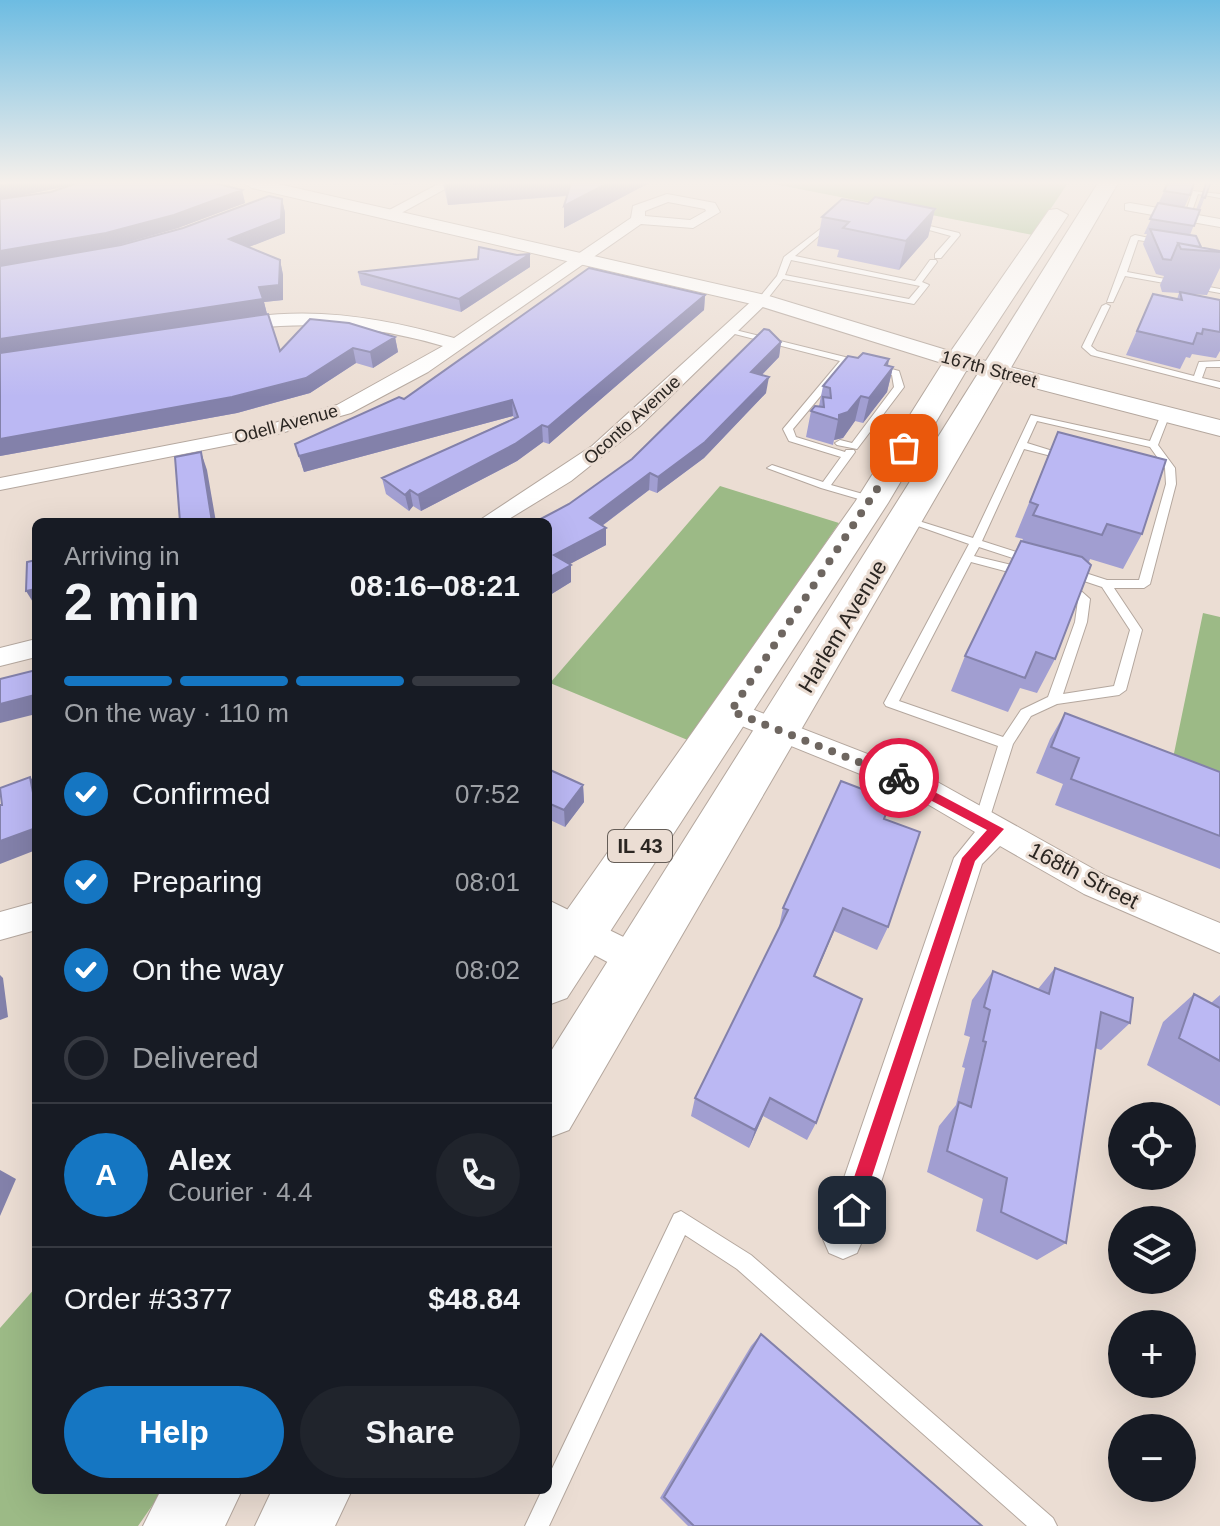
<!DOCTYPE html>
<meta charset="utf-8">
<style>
:root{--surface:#171b24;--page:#20242c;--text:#f1f3f6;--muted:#9ea1a6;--line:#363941;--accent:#1576c2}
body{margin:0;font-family:Arial,sans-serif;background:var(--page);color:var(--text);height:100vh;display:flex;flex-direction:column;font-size:30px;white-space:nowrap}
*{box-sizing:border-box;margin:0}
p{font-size:26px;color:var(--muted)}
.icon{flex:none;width:44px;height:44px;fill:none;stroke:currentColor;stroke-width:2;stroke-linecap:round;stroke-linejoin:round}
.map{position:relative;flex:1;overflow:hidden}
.drawer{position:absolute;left:32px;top:518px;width:520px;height:976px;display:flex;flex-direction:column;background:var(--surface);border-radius:12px;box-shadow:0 8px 32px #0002}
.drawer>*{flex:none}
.tools{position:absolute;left:1108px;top:1102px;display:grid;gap:16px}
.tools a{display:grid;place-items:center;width:88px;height:88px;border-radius:50%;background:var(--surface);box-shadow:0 8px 32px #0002;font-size:40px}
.pin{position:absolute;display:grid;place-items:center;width:68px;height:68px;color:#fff;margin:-34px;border-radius:16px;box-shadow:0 4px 12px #0006}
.courier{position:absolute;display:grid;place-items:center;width:80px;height:80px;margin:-40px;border:6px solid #e11d48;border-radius:50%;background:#fff;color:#222;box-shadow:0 2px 10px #0007}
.head em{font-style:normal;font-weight:800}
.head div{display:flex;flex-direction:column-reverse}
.head{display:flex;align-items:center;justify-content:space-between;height:136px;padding:0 32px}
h1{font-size:52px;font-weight:800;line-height:60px}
.bar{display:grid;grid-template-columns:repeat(4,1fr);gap:12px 8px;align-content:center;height:96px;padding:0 32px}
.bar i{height:10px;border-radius:6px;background:var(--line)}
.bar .on{background:var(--accent)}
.bar p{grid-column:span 4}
.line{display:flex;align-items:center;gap:20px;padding:0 32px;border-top:2px solid var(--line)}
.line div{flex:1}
.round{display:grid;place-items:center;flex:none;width:84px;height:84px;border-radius:42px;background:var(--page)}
ol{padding:0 32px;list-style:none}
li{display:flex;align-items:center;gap:24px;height:88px}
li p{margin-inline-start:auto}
li .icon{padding:8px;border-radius:50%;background:var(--accent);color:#fff;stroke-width:4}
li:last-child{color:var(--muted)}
li i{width:44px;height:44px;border:4px solid var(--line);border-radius:50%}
.primary-button{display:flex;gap:16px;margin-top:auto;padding:16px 32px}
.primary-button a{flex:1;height:92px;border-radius:48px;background:var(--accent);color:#fff;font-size:32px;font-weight:800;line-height:92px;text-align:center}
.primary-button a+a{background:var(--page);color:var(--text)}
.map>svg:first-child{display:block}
</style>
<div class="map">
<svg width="1220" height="1526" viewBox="0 0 1220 1526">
<rect width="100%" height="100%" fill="#ebddd3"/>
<!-- green -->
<path fill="#9cba86" d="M769 183H1068L1033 235Z
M720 486 839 523 690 741 550 683Z
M1203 613 1220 617V780L1172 763Z
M36 1287V1490H163L138 1526H0V1328Z"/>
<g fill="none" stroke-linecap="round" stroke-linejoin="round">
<!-- service casing -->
<g stroke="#b4a79e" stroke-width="2">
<path id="service" d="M1193 191 1220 194V198L1198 194 1190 217 1187 219 1184 217Z
M832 220 834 223 795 256 915 281 930 260H936L937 262 922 282 929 285 914 304 783 279 765 302H759V298L777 276 784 257ZM791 260 920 286 909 299 785 275Z
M913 222 959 233 960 235 941 258H935V254L951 236 911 225Z
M1135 235 1168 242 1164 244 1138 240 1127 272 1220 289V293L1125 276 1113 302H1107L1131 237Z
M1106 304 1110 306 1091 346 1097 351 1194 376 1199 362 1220 361V367H1206L1202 378 1220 382V388L1091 355 1082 347 1102 306Z
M727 328 849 358V362L793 429 796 437 845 452 846 450H854L855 452 831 485 877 498V502H869L821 488 767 468 772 465 823 482 841 457 789 441 783 429 840 361 727 332Z
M873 364 899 371 904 387 857 449 837 445 835 443 840 440 852 443 894 387 892 375 870 369 869 367Z
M1162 412 1170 414 1158 445 1175 468 1176 484 1150 584 1144 588H1114L1142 630 1126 690 1119 695 1057 704 1031 716 1013 744 989 820 987 824H977L975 820 998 746 886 706 884 703 969 544 901 520 906 517 973 538 1031 415 1150 441ZM1037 421 1150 447 1165 468 1166 484 1139 580H1107L1070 568 1064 572 1066 575 1102 587 1130 630 1114 686 1063 694 1087 622 1090 599 1071 582H1063V588L1078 600 1075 622 1048 697 1021 710 1003 737 899 701 971 562 1024 576 1030 572 1028 569 974 556 979 547 1031 564 1037 560 1035 558 982 541 1024 449 1067 460 1072 457 1027 443Z
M681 1211 751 1255 1053 1518 1057 1526H1027L737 1269 685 1235 549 1526H525L542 1490H548V1477L674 1214Z"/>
</g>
<!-- minor casing -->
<g stroke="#b4a79e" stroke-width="2">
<path id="minor" d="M440 183H456L392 218 380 215Z
M667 194 715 203 720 212 693 228 641 224 428 372 351 413 260 439 0 490V478L257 428 337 405 443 346C371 325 306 320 232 331L224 326 226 322C303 304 380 317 454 338L631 218 633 206ZM668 202 705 209 706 211 690 220 645 216V211Z
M1130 203 1220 219V227L1125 210V204Z
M756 297 770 300 640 426 571 481 504 522H477L592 446Z
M36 639V657L0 666V648Z
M731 701 932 779 1106 876 1220 923V953L1084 894 1000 846 982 864 863 1239 857 1253 843 1259 829 1253 823 1239 954 858 975 832 912 795 722 718 718 711 722 704Z
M548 900 650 950 655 961 650 972 638 976 626 972 548 930Z
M36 902V930L0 940V912Z"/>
</g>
<!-- tertiary casing -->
<g stroke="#b4a79e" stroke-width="2">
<path id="tertiary" d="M244 183H274L769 296 966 356 969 361 958 368 756 305 252 188Z"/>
</g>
<!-- secondary casing -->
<g stroke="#b4a79e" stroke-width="2">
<path id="secondary" d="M958 354 1220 420V436L949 366 946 361Z"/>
</g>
<!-- primary casing -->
<g stroke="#b4a79e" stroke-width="2">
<path id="primary" d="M1098 183H1118L569 1130 548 1138V1056Z
M1057 209 1068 215 972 361 888 503 567 998 548 1005V937L855 502 944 361 1049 210Z
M161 1490H242L225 1526H143Z
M272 1490H352L335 1526H255Z"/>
</g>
<!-- service -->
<use href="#service" fill="#fff" fill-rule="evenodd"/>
<!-- minor -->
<use href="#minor" fill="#fff" fill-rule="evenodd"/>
<!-- tertiary -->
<use href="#tertiary" fill="#fff" fill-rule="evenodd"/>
<!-- secondary -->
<use href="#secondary" fill="#fff" fill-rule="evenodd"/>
<!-- primary -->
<use href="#primary" fill="#fff" fill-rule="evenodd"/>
</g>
<!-- wall -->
<path fill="#a19ed1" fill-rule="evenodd" d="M0 183H215L242 190 245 203 178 228 113 247 183 228 269 196 282 199 285 213V233L248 247 280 260 283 275V300L264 302 267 314 199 324 268 314 280 351 310 319 349 323 395 337 398 352 373 368 356 363 310 393 237 413 0 456V266L86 252 0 266ZM69 186 51 192 13 197Z
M443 183H649L564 228V206L567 196 448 205Z
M1168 183 1190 195 1184 208 1196 210 1206 183 1210 184 1190 235 1201 247 1220 251V268L1207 295 1187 294 1220 300V351L1216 358 1192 354 1190 358 1186 357 1180 369 1126 355 1153 294 1177 299 1179 293 1162 292 1160 285 1164 276 1156 274 1143 244 1147 234H1144Z
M868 204 935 209 928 237 899 270 837 257 839 250 817 246 822 217Z
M530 267 461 312 361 285 358 272Z
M705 295 704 310 549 444 543 442 517 461 421 511 413 506 409 511 386 494 382 478 514 418 513 416 304 472 295 444 404 399Z
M781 342 779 357 762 375 766 393 704 458 657 493 649 490 602 526 606 545 569 564 571 565V582L550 595 548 594V522L569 504 632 459Z
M858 358 889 359 888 366 893 367 887 392 863 423 855 421 843 438 834 440 833 445 806 437 811 411 819 406 823 386Z
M1058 432 1142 534 1123 569 1090 559 1055 659 1037 693 1020 688 1008 712 951 691 965 656 1023 539 1015 537Z
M1065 713 1220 772V869L1055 805 1063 784 1036 773 1050 739Z
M548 769 583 785 584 802 565 827 548 819Z
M884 819 888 927 877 950 834 931 815 976 816 1123 807 1140 763 1116 749 1148 691 1116 695 1098 778 932 783 908Z
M1055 968 1130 1023 1101 1050 1095 1048 1066 1243 1037 1260 976 1231 983 1199 927 1172 939 1126 956 1105 965 1068 962 1067 970 1037 964 1035 972 1000 993 971 1038 989Z
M1194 994 1211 1003 1220 995V1106L1147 1065 1163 1022Z
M761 1334 982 1526H688L660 1498 751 1346Z"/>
<!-- shaded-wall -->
<path fill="#8381aa" d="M11 183H82L0 200V185Z
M393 183H419L393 185Z
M456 183H574V195L448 205 445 184Z
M608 183H649L564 228V206Z
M242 190 245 203 178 228 111 247 0 266V251Z
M282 199 285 213V233L234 253 229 239Z
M935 209 928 237 899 270 906 241Z
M530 254V267L461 312 459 299Z
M280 260 283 275V300L264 302 267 314 0 355V339L259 287Z
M705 295 704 310 549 444 548 427Z
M395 337 398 352 373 368 370 352Z
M781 342 779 357 749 388 751 372Z
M353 348 356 363 310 393 237 413 0 456V439Z
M889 359 885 377 893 367 887 392 863 423 869 398 885 365Z
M769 377 766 393 704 458 657 493 658 477Z
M861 396 855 421 843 438 834 440 839 415Z
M512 400 513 416 304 472 299 456Z
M542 425 543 442 517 461 421 511 418 495Z
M201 452 207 470 216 522H212Z
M650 473 649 490 591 534 590 518Z
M410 490 413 506 409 511 405 495Z
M606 528V545L555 572 554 555Z
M571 565V582L550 595 548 578Z
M36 589V607L26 591Z
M35 695 36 714 0 723V704Z
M30 777 36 784V800L34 798Z
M583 785 584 802 565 827 564 810Z
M36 828V850L0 864V841Z
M843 908 834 931 805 998 814 976Z
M0 975 3 978 8 1017 0 1020Z
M770 1098 763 1116 749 1148 755 1130Z
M0 1170 16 1179 0 1216Z"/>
<!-- building -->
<path fill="#bbb8f3" stroke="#8381aa" stroke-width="2" d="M77 183H215L242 190 174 215 106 233 0 251V199L51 192Z
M571 183H608L564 206Z
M1168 183H1194L1190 195 1164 191Z
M1206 183 1210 184 1205 198 1202 197Z
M269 196 282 199 281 219 229 239 280 260 279 285 259 287 263 299 0 339V266L121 245 183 228Z
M875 197 935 209 906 241 843 228 849 222 822 217 842 199 868 204Z
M1158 203 1200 210 1194 226 1150 219Z
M1150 229 1196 236 1201 247 1178 243 1171 260 1163 259Z
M1178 243 1220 251V252L1181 249Z
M479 247 517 255 530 254 459 299 358 272 478 259Z
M589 268 705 295 548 427 542 425 515 444 418 495 410 490 405 495 382 478 518 417 512 400 299 456 295 444 399 397 404 399Z
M1180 292 1220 300V332L1203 329 1202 334 1197 333 1193 344 1137 331 1153 294 1182 300Z
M268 314 280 351 310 319 349 323 395 337 370 352 353 348 306 378 232 397 0 439V353Z
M764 329 769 330 781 342 751 372 769 377 705 442 658 477 650 473 590 518 606 528 554 555 571 565 548 578V522H535L569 504 632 459Z
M863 353 889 359 885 365 893 367 869 398 861 396 848 412 839 415V420L811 411 815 406 824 407 823 397 831 398 830 388 823 386 848 356 858 358Z
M1058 432 1166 460 1142 534 1107 524 1102 535 1033 515 1038 505 1030 502Z
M201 452 212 522H180L175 457Z
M1021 541 1082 557 1091 565 1055 659 1036 652 1025 678 965 656Z
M36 560V589L26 591 27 562Z
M36 670V697L35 695 0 704V679Z
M1065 713 1220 772V836L1071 779 1079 758 1051 747Z
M548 769 583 785 564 810 548 803Z
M30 777 34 798H36V828L0 841V805H2L0 788Z
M841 781 891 800 884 819 920 832 888 927 843 908 814 976 862 999 816 1123 770 1098 755 1130 695 1098 788 910 783 908Z
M1055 968 1133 998 1130 1023 1101 1012 1066 1243 1001 1212 1007 1178 947 1151 959 1102 971 1107 986 1042 983 1041 990 1010 984 1007 993 971 1049 994Z
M1194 994 1220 1008V1061L1179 1038Z
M761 1334 982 1526H694L664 1497Z"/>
<!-- sky -->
<linearGradient id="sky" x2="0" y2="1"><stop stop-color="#6dbce2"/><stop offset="0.46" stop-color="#f6f0eb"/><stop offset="1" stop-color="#f6f0eb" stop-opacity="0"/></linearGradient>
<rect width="1220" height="397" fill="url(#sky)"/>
<!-- route -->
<path fill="#e11d48" d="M899 773 1004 829 975 861 861 1210 852 1219 843 1210 962 858 987 830 894 781V774Z"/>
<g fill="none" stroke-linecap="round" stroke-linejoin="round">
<!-- done -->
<path stroke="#6e6660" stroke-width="8" stroke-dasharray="0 14.4" d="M899 778 731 711 904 448"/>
</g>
<g text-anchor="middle" stroke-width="6" stroke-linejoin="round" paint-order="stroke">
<!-- far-street labels -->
<g font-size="18" fill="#2b2622" stroke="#ebddd3">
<text transform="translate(989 369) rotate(15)" y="6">167th Street</text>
<text transform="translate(632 420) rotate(-42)" y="6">Oconto Avenue</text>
<text transform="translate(286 424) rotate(-15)" y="6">Odell Avenue</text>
</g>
<!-- shield labels -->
<rect fill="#ebddd3" stroke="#655d57" stroke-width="2" x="608" y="830" width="64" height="32" rx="6"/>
<g font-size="20" font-weight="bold" fill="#2b2622">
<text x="640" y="853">IL 43</text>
</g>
<!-- street labels -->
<g font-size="22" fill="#2b2622" stroke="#ebddd3">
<text transform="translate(842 626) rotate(-59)" y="8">Harlem Avenue</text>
<text transform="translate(1084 875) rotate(27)" y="8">168th Street</text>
</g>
</g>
</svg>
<div class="tools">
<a><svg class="icon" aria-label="locate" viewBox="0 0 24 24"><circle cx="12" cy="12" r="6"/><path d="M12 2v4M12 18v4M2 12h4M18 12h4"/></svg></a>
<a><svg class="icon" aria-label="layers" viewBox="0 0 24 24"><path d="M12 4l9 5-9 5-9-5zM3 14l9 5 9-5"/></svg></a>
<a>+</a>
<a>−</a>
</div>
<div class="pin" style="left:904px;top:448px;background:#ea580c"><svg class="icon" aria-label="bag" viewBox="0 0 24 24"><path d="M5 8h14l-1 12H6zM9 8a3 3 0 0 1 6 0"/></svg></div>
<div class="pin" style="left:852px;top:1210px;background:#1f2937"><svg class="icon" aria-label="home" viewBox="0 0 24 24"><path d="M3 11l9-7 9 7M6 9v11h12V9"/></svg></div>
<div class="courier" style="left:899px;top:778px"><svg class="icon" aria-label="bike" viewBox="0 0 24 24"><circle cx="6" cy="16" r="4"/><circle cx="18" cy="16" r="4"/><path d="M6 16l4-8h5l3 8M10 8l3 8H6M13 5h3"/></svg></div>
<section class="drawer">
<div class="head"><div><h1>2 min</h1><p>Arriving in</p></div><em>08:16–08:21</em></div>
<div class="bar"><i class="on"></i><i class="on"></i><i class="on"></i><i></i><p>On the way · 110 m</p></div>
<ol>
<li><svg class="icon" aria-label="check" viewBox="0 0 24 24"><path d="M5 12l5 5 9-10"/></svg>Confirmed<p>07:52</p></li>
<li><svg class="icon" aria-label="check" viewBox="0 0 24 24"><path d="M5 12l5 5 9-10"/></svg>Preparing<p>08:01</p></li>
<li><svg class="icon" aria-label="check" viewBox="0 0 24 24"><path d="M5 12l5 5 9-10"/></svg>On the way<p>08:02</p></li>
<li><i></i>Delivered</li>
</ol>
<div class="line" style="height:144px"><b class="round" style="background:var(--accent);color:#fff">A</b><div><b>Alex</b><p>Courier · 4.4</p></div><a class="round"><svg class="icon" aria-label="phone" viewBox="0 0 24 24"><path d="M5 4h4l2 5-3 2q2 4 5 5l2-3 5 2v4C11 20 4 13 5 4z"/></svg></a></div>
<div class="line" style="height:104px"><div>Order #3377</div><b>$48.84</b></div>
<div class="primary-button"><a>Help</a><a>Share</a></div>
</section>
</div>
